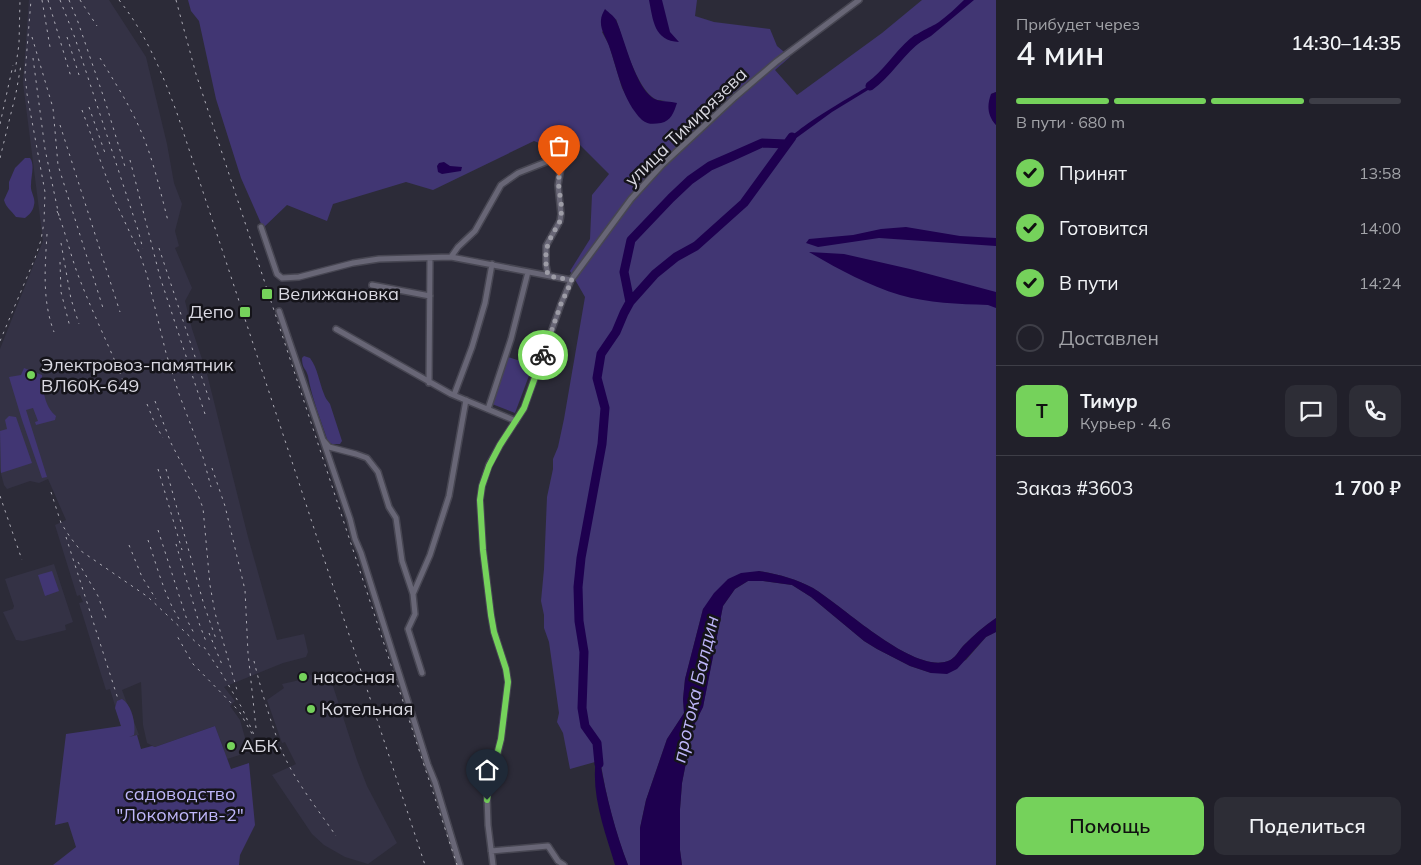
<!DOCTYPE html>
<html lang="ru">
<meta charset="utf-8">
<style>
:root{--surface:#21202a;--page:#2d2d36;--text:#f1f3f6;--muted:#a2a3a8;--line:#3e3e47;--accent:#75d25b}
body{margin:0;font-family:Mulish,sans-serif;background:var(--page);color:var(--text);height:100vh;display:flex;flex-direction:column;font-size:19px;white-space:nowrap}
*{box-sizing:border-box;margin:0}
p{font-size:16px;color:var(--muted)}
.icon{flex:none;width:28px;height:28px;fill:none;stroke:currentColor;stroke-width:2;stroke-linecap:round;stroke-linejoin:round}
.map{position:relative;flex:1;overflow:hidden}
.panel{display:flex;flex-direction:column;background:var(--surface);width:425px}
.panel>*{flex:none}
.pin{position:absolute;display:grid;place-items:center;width:42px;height:42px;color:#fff;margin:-51px -21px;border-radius:50% 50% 50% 0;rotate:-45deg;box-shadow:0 0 5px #0007}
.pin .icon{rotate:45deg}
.courier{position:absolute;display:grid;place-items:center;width:50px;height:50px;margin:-25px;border:4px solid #75d25b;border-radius:50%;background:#fff;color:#222;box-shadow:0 1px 6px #0007}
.overview em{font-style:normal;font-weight:600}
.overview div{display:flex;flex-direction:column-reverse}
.overview{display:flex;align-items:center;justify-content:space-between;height:85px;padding:0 20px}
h1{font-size:32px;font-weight:600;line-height:38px}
.bar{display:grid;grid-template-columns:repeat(4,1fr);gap:8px 5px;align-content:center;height:60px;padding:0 20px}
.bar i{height:6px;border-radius:4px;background:var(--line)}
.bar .selected{background:var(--accent)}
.bar p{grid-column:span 4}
.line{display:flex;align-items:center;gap:12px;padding:0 20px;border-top:1px solid var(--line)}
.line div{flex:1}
.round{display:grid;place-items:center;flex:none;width:52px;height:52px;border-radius:10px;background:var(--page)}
ol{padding:0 20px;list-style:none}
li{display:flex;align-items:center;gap:15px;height:55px}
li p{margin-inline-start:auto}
li .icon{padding:5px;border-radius:50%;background:var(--accent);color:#111;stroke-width:4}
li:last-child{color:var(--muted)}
li i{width:28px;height:28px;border:2px solid var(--line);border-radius:50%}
.cta{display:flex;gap:10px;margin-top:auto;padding:10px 20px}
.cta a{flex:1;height:58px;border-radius:10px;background:var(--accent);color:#111;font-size:20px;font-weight:600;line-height:58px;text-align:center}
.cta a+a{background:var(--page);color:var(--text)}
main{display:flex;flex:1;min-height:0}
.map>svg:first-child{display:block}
</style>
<main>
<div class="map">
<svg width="996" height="865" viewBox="0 0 996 865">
<rect width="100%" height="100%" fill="#2c2b38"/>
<!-- built -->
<path fill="#343245" d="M29 0H109L146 57 167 144 174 183 182 204 175 231 179 246 175 248 192 288 185 301 192 329 207 374 248 537 277 640 304 634 308 652 306 657 283 663 224 687 235 701 230 706 240 720 249 752 227 759 215 726 155 747 147 743 143 725 141 682 122 690 139 735 125 739 110 689 106 690 105 687 79 603 83 602 80 595 77 596 55 525 66 520 48 479 39 483 30 481 7 489 4 485 0 470V349L43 241 23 83Z
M54 564 73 622 65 625 66 630 23 641 16 640 3 612 13 609 14 606 5 579Z
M307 673 326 682 331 680 357 760 367 786 397 843 368 864 345 857 324 845 312 834 272 775 296 764 285 742 282 743 267 700 284 688 282 684 300 680 299 675Z"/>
<!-- green -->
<path fill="#413673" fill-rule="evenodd" d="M188 0H697L695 16 714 22 770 29 777 46 790 57 775 70 797 95 882 33 922 0H996V92L991 94 992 120 996 125V618C984 626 974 635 964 645 959 650 955 659 948 661 913 674 843 606 813 588 796 579 778 574 759 571L703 609 685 679 683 699 684 713 667 739 646 800 640 828V865H628C614 829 604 789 599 751L595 762 570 769 563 733 557 722 559 713 549 642 544 628V615L541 601 544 569 547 497 553 469V459L558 447 564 419 585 297 570 271 590 239 592 195 609 174 576 141 557 150 534 141 433 190 406 182 333 204 327 221 287 205 263 228 241 178 216 99 199 21 191 11ZM616 19C623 39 636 88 655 99 658 101 663 100 666 100L632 106 622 88 609 45 602 32Z
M25 158H30C35 165 31 176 31 185 30 192 36 198 34 205 33 211 29 215 25 218L16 217C12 211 6 208 4 200L9 189V182L15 168Z
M304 356 310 358C318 369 319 382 324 394 325 398 328 401 330 404 334 416 338 429 342 441L340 444H332L328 442C321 420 312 399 308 376 306 368 302 369 302 358Z
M508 357 533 365 515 413 492 404Z
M24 368 42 375C43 390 44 406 56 416L55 420 36 425 35 422 38 421 33 408 26 410 47 477 42 478 22 420 9 377 21 375Z
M9 416 16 417 32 463 1 473 0 431 7 429 5 420Z
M52 571 59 591 45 596 38 575Z
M748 581H763L792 585 811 597 864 641 877 649 910 666 931 673 966 660 986 637 996 632V865H682L680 850V809L682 783 693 727 703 707 723 606 735 589Z
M122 699C132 705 136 724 134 735L129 737 137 735 141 749 152 746 155 747 215 726 231 769 249 763 255 825 240 855 239 865H53L76 847 68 822 55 825 66 734 121 726 115 708 117 701Z"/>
<!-- water -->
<path fill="#1e004f" d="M649 0H662L670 32 679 42C654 41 653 20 649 0Z
M964 0H974L931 36 919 43 908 45C914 32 929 29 939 22 948 15 956 8 964 0Z
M605 9C609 13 614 16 616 20 625 39 636 93 657 100 663 102 670 101 677 103 674 112 671 121 661 123 654 124 648 125 642 120 622 100 618 71 609 46 606 37 600 30 601 20 601 16 603 13 605 9Z
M879 80 868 90 832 112 788 144 785 145C787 132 864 89 879 80Z
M996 92V125C987 115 987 105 991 94Z
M444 162 450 166 462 167 461 171 442 174 438 172 437 166 439 163Z
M906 227 960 236 996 238V246L879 238 818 247 806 243 809 239 853 235 881 229Z
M809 252 844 254 910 269 996 292V308L988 305C959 304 928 303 900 295 867 285 838 269 809 252Z
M759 571C778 574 796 579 813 588 843 606 913 674 948 661 955 659 959 650 964 645 974 635 984 626 996 618V632L986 637 957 669 947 674 931 673 910 666 877 649 864 641 811 597 792 585 763 581H748L735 589 723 606 703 707 693 727 682 783 680 809V850L682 865H640V828L646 800 667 739 684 713 683 699 685 679 703 609 714 593 728 579 741 573Z
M598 749C604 788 614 828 628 865H615C604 828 588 788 598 749Z"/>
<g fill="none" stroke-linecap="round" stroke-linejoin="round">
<!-- river -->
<path stroke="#1e004f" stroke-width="9" d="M870 86C889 73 899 52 917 39
M630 302 624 272 631 240 671 198 690 180 710 166 733 156 762 143 786 144
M599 764 597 743 585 726 582 708 584 652 579 621 578 587 581 558 602 444 605 408 597 378 601 354 616 332 624 313 630 302 655 274 676 257 696 246 744 203 792 137"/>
<!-- minor casing -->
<g stroke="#474652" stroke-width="8">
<path id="minor" d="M261 227 277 274 282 278 299 277 353 263 379 259 451 257 571 280
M451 257 458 247 475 231 501 185 518 173 556 158 562 162 558 185 561 214 560 221 546 246V265L548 275
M372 285 430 296
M279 311 323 440 329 447 356 454 367 458 378 472 389 507 396 518 402 561 413 594
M336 329 451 394 516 421
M429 383 430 258
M454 395 472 347 485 303 492 264
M488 409 511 339 528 272
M323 440 350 519 355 539 361 553 428 765 435 782 460 865
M422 673 408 629 415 614 413 594 430 555 449 496 466 400
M491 851 548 846 558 861 564 865
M493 865 488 825 487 796 501 739 508 682 506 669 494 632 491 615 483 550 480 500 482 486 489 465 500 445 524 408 561 304 571 280 631 199 662 165 735 97 776 62 859 0"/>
</g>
<!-- minor -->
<use href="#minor" stroke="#686676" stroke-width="5"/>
<!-- rail -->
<path stroke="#adacb6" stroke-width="1" stroke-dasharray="2.5 5" stroke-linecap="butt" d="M42 0 50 47
M48 0 71 77
M60 0 75 38 138 230 143 249
M69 0 78 22 106 104 126 170
M80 0 97 26
M119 0C147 35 163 75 178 116L425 865
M176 0 196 74 457 865
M32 37 53 108 58 165 103 308
M67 37 79 75
M33 58 45 149 59 216
M100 58C114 81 129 104 140 129 153 158 160 190 168 221
M15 72 19 44 20 0
M89 107 105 153
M82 110 115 201 139 252 147 275 166 353 179 394 203 457 211 487
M0 124 13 65
M60 125 120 312
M0 158 16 93 21 65
M130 160 160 277 205 414
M57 211C66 233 71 258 80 280 95 319 114 355 128 394
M47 234C45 268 42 300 54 332
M61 243 71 299 79 324
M159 248 210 402
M60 262 61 292 70 327
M0 341 35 258 41 240 44 222 45 192 27 94 25 74 31 0
M155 401 171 443 198 495 203 508 210 585 215 613 237 690
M147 404 155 424 163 438
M212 468 225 506 245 590 248 653 256 728
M158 469 182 550
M166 469 204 605 216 639
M51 492 61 523 70 537 81 551 148 597 202 648 204 647 222 674 242 708 259 746 239 711 193 664 176 634
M0 496 22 560
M158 530 187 620 195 635
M66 537 118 699
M148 540C157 566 164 595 179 619
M176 544 199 623 207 644
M129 545 142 577 156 599
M78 562 98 596 107 621
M209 633 223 667
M254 661C261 690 270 720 281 749 294 780 317 808 336 836"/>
</g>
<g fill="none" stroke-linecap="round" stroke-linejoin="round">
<!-- done -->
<path stroke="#9d9ca6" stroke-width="5" stroke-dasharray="0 9" d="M543 355 561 304 572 280 548 276C544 257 545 246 555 230 558 225 561 221 561 215 563 202 557 189 559 176"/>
<!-- route -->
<path stroke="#75d25b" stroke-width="6" d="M487 800 490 782 501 739 508 682 506 669 494 632 491 615 483 550 480 500 482 486 489 466 500 445 524 408 543 355"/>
</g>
<!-- markers -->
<g fill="#75d25b" stroke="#15141a" stroke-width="2">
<rect x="261" y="288" width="12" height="12" rx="2.5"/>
<rect x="239" y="306" width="12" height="12" rx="2.5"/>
<circle cx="31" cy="375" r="5"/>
<circle cx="303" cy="677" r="5"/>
<circle cx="311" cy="709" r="5"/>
<circle cx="231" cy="746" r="5"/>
</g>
<g text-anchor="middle" stroke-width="5" stroke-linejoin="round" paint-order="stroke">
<!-- street labels -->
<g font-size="18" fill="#dad9e2" stroke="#15141a">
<text transform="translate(686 127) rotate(-44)" y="6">улица Тимирязева</text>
</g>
<!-- poi labels -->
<g font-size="18" fill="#dad9e2" stroke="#15141a" text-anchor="start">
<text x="278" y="300">Велижановка</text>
<text x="234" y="318" text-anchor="end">Депо</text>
<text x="41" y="371">Электровоз-памятник<tspan x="41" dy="21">ВЛ60К-649</tspan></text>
<text x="313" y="683">насосная</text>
<text x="321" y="715">Котельная</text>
<text x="241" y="752">АБК</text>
</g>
<!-- park labels -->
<g font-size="18" fill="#bfb7fa" stroke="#15141a">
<text x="180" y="800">садоводство<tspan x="180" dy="21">"Локомотив-2"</tspan></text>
</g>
<!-- water labels -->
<g font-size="19" font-style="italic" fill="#bdb5f8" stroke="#15141a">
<text transform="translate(695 689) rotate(-77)" y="7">протока Балдин</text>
</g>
</g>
</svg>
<div class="pin" style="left:559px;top:176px;background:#ea580c"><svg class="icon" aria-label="bag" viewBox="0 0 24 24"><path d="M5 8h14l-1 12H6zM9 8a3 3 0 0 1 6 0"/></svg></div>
<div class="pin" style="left:487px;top:800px;background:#1f2937"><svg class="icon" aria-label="home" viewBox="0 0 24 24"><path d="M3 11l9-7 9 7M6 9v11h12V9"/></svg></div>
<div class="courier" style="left:543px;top:355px"><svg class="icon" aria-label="bike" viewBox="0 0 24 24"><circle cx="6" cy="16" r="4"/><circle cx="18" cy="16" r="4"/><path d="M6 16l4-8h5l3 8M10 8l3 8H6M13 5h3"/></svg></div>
</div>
<section class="panel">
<div class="overview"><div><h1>4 мин</h1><p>Прибудет через</p></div><em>14:30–14:35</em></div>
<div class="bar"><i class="selected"></i><i class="selected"></i><i class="selected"></i><i></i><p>В пути · 680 m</p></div>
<ol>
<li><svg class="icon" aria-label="check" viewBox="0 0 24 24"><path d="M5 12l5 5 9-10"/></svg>Принят<p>13:58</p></li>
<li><svg class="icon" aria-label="check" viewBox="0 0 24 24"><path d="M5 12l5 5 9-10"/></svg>Готовится<p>14:00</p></li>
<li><svg class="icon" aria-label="check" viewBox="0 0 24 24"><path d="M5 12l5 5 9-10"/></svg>В пути<p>14:24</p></li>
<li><i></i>Доставлен</li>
</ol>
<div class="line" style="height:90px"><b class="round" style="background:var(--accent);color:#111">Т</b><div><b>Тимур</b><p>Курьер · 4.6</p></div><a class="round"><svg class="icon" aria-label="chat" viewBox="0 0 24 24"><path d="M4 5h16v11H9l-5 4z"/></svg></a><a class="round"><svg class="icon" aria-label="phone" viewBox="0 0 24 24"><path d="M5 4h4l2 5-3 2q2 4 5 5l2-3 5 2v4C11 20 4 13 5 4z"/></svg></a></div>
<div class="line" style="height:65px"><div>Заказ #3603</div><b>1 700 ₽</b></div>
<div class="cta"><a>Помощь</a><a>Поделиться</a></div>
</section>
</main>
